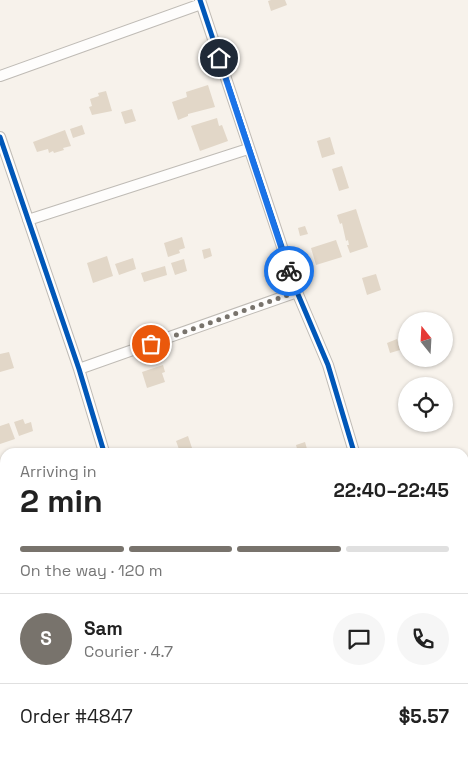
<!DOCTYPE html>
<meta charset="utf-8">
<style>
:root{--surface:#fff;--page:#f6f6f6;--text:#222;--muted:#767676;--line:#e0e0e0;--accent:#78736c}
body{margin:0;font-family:"Space Grotesk",sans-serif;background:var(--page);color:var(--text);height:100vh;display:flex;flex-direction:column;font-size:19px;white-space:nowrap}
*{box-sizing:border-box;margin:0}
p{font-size:16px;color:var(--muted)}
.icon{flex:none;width:28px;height:28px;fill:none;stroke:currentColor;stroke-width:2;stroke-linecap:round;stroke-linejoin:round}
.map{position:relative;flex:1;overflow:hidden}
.drawer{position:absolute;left:0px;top:448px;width:469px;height:311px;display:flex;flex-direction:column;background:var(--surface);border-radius:15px 15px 0 0;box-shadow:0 1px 4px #0004}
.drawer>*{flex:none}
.needle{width:32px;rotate:342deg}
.tools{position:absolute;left:398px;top:312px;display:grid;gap:10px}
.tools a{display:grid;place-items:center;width:55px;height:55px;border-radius:50%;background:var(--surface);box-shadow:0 1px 4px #0004;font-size:25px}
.pin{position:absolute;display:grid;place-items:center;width:42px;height:42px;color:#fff;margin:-21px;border:2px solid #fff;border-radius:50%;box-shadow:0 1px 5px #0007}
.courier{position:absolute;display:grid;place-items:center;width:50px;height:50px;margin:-25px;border:4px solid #1a73e8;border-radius:50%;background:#fff;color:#222;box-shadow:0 1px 6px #0007}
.head em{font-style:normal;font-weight:700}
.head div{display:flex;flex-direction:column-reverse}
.head{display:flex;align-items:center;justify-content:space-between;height:85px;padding:0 20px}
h1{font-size:32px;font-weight:700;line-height:38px}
.bar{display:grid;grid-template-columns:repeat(4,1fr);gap:8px 5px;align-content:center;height:60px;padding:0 20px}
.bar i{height:6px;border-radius:4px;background:var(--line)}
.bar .selected{background:var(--accent)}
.bar p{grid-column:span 4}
.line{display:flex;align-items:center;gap:12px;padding:0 20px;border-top:1px solid var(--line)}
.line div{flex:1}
.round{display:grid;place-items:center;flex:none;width:52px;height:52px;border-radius:26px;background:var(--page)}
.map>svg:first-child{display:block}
</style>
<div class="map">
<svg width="468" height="758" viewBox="0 0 468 758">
<rect width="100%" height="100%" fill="#f7f2eb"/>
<!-- building -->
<path fill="#e2d7c8" d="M271 0H285L287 5 271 11 268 1Z
M208 85 215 107 188 114V116L178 120 172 102 187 97 186 92Z
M106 91 112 111 92 115 89 107 92 106 90 99 99 96 98 93Z
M132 109 136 121 125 124 121 112Z
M217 118 219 126 222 125 228 141 200 151 191 126Z
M82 125 85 134 73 138 70 129Z
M65 130 71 146 63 148 64 150 54 153 53 151 49 153 48 149 37 152 33 142Z
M330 137 335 154 322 158 317 141Z
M342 166 349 188 339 191 332 169Z
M356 209 368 247 350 253 347 245H349L348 240 346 241 342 223 340 224 337 215Z
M305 226 308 234 300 236 298 228Z
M182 237 185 248 179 250 180 253 168 257 164 243Z
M336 240 342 257 316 265 311 248Z
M210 248 212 256 204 259 202 250Z
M107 256 113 276 93 283 87 263Z
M133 258 136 269 119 275 115 264Z
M184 259 187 271 175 275 171 263Z
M165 266 167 275 144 282 141 273Z
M376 274 381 290 367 295 362 278Z
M397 339 400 350 390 353 387 343Z
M9 352 14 368 0 372V354Z
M163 365 165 372 162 373 165 382 147 388 142 372Z
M23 419 25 424 31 422 33 431 19 436 14 422Z
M9 423 15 439 0 444V426Z
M188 436 193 451 180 452 176 441Z
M305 442 307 449 298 452 296 445Z"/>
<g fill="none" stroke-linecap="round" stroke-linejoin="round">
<!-- service casing -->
<g stroke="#bfbbb5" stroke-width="8">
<path id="service" d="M289 758 292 754"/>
</g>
<!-- minor casing -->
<g stroke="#bfbbb5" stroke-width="12">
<path id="minor" d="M200 0 297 292 328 365 354 452
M0 76 201 4
M0 137 79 369 104 452
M28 220 248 149
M79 369 297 292
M464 525H468
M0 623 5 622
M464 669 468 668
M341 754 348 758"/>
</g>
<!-- primary casing -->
<g stroke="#d3d0cd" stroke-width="19">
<path id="primary" d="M464 591 468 590
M0 736 5 734"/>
</g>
<!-- service -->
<use href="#service" stroke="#fefdfc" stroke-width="5"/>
<!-- minor -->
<use href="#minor" stroke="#fefdfc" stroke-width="10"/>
<!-- primary -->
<use href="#primary" stroke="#dae3df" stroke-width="16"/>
<!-- cycleway casing -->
<g stroke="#fff" stroke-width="8">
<path id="cycleway" d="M200 0 297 292 328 365 354 452
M0 137 79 369 104 452"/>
</g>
<!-- cycleway -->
<use href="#cycleway" stroke="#0057b8" stroke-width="5"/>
</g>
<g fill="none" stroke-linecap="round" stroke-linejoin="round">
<!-- done -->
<path stroke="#78736c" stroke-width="5" stroke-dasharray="0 9" d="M151 344 296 292 289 271"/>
<!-- route -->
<path stroke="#1a73e8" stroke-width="6" d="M219 58 289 271"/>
</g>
</svg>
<div class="tools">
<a><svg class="needle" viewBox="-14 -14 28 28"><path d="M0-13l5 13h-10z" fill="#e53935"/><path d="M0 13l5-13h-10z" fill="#767676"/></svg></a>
<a><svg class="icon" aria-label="locate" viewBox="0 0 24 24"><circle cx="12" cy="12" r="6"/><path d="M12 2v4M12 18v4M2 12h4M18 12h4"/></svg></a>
</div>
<div class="pin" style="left:151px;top:344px;background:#ea580c"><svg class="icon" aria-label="bag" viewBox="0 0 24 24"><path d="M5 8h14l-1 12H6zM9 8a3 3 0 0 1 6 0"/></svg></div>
<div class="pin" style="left:219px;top:58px;background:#1f2937"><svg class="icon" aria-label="home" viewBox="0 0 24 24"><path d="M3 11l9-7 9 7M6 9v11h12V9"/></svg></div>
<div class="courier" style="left:289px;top:271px"><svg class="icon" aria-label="bike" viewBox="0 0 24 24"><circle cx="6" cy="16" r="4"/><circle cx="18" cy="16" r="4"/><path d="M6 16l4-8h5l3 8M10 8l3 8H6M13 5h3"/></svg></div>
<section class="drawer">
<div class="head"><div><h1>2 min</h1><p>Arriving in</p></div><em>22:40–22:45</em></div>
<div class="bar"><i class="selected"></i><i class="selected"></i><i class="selected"></i><i></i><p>On the way · 120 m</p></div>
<div class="line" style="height:90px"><b class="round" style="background:var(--accent);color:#fff">S</b><div><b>Sam</b><p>Courier · 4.7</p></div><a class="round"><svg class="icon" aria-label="chat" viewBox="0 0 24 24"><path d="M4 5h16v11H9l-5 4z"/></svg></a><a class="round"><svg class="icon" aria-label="phone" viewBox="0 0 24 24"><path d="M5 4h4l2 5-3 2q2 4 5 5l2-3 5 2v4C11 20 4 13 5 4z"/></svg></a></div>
<div class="line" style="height:65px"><div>Order #4847</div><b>$5.57</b></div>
</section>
</div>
